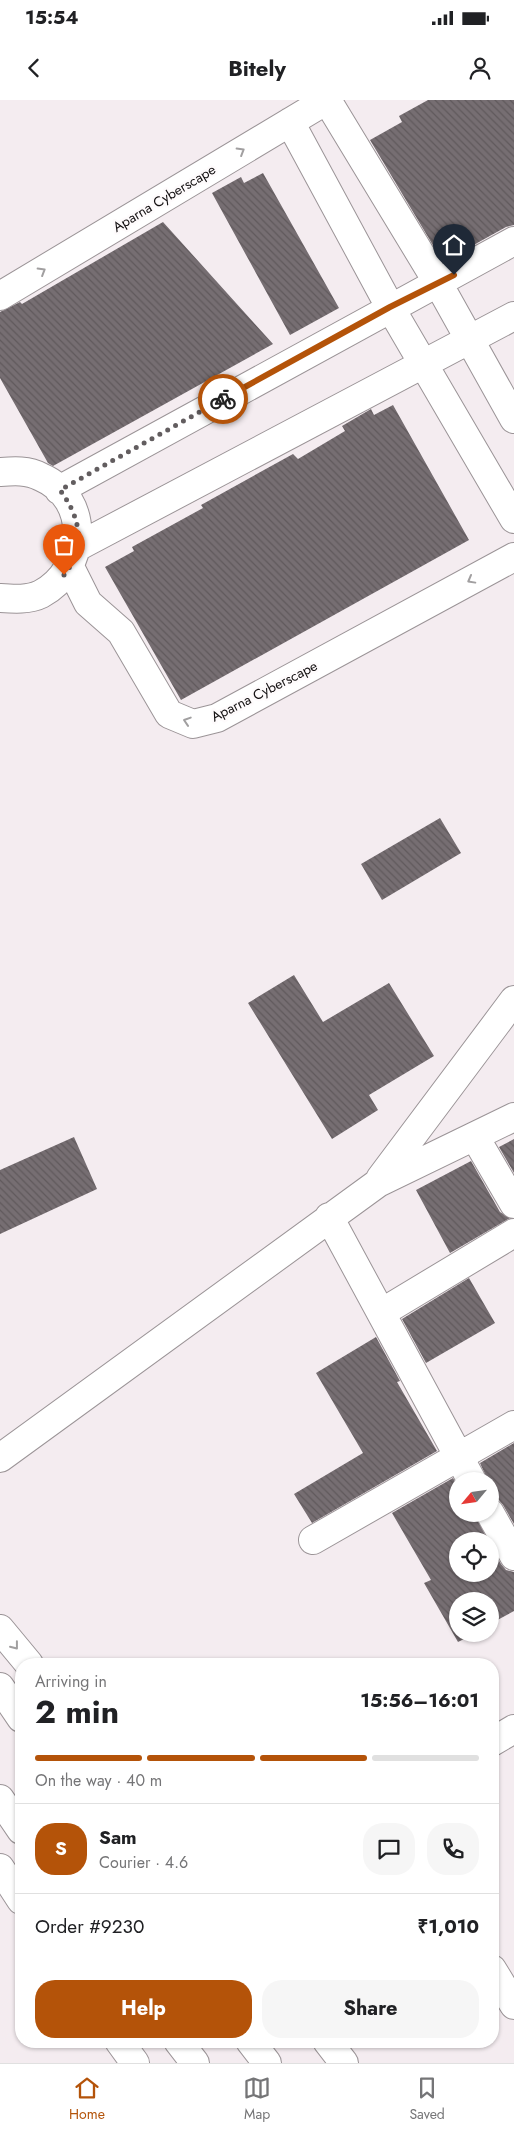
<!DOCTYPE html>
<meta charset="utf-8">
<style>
:root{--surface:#fff;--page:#f6f6f6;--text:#202124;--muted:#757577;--line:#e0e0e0;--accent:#b45309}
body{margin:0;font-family:Jost,sans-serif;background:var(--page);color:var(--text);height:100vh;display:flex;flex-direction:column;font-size:19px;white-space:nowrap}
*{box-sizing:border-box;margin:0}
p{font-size:16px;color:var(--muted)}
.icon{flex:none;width:28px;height:28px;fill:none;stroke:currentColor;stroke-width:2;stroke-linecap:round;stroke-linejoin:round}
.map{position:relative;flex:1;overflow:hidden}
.sheet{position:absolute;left:15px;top:1558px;width:484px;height:390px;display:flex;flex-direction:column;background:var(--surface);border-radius:20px;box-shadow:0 1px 4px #0004}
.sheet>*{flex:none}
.needle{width:32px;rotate:241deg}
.tools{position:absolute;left:449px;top:1372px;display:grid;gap:10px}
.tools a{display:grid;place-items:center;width:50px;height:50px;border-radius:50%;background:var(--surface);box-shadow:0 1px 4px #0004;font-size:25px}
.pin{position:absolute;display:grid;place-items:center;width:42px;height:42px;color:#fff;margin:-51px -21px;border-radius:50% 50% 50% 0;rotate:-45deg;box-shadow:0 0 5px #0007}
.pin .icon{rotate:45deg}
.courier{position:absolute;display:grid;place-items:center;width:50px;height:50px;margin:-25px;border:4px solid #b45309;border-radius:50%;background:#fff;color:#222;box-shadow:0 1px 6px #0007}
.summary em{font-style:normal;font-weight:700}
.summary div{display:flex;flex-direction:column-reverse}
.summary{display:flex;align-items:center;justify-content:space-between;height:85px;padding:0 20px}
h1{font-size:32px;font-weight:700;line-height:38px}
.bar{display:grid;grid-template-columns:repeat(4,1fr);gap:8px 5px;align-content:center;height:60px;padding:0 20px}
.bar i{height:6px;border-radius:4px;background:var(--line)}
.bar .selected{background:var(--accent)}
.bar p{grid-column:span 4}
.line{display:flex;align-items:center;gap:12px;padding:0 20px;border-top:1px solid var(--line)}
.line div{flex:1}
.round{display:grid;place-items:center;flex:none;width:52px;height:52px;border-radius:20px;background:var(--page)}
.primary-button{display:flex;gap:10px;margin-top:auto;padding:10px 20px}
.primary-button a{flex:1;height:58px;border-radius:20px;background:var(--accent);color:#fff;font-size:20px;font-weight:700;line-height:58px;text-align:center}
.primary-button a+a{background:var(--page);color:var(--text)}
.status{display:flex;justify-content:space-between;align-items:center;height:35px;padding:0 25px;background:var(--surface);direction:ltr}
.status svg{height:14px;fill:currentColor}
header{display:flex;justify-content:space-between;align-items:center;height:65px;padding:0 20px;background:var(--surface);font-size:22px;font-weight:700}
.tab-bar{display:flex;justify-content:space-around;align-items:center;height:70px;border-top:1px solid var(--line);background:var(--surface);font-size:14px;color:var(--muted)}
.tab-bar a{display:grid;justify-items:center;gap:2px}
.tab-bar .selected{color:var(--accent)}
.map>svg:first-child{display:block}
</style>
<div class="status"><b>15:54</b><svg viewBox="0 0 49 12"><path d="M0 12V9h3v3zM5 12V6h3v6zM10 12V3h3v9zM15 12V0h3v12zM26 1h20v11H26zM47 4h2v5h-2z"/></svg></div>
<header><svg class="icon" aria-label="back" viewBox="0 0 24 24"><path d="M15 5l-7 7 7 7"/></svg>Bitely<svg class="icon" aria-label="person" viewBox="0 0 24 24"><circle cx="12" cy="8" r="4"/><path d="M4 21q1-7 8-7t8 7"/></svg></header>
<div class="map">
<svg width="514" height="1963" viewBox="0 0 514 1963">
<defs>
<pattern id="building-back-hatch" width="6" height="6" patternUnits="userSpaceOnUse" patternTransform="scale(1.25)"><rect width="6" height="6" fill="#766e72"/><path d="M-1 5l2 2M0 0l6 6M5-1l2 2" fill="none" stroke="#60595c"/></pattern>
</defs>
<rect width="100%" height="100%" fill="#f4ecf0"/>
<!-- building -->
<path fill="url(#building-back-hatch)" d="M428 0H514V125L506 127 443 162 370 40 402 22 399 16Z
M263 73 339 208 290 235 212 93 241 77 244 83Z
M163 122 273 244 53 366 48 363 0 278V212L20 202 22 204Z
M393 305 469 440 181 600 105 467 134 451 132 447 203 408 201 405 293 354 298 359 345 331 342 326 371 309 374 315Z
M440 718 461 753 382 800 361 764Z
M294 875 323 922 389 883 434 956 369 995 378 1010 332 1039 248 903Z
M74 1037 97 1089 0 1134V1070Z
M514 1039V1073L499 1047Z
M471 1061 500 1112 510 1118 450 1153 416 1090Z
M469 1178 495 1223 426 1263 402 1219Z
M376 1237 400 1281 397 1282 437 1351 312 1423 294 1394 363 1353 316 1273Z
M514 1343V1424L503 1405 498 1399 490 1397V1381H488L480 1363Z
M453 1378 458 1387V1414H475L488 1441H458V1474H490V1445L501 1464 506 1470 514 1472V1511L490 1524V1501H458V1534H474L458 1542 424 1483 431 1480 392 1413Z"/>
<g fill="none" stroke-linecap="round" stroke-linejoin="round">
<!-- street casing -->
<g stroke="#9b9497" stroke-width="30">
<path id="street" d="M290 22 390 207 514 419
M0 196 327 0 438 183 514 319
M0 372C14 371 28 370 41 377 92 399 87 470 41 494 29 500 14 499 0 498
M59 390 514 141
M77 447 514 216
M70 467 88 503 121 532 169 614 193 624 217 618 514 457
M475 1037 514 1104
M380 1079 514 900
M329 1117 472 1381
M381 1213 514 1133
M0 1358 378 1083 514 1017
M490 1413 514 1456
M313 1440 514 1325
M492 1642 514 1629
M492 1869 514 1905"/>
</g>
<!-- secondary casing -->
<g stroke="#9b9497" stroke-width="30">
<path id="secondary" d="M0 1529 29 1564
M0 1587 21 1618
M0 1699 21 1730
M0 1768 21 1800
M119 1941 135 1963
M178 1941 195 1963
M250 1941 267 1963
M327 1941 344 1963"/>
</g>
<!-- street -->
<use href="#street" stroke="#fff" stroke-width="28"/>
<!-- secondary -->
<use href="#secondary" stroke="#fff" stroke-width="28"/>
</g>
<!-- one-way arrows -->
<defs><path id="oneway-chevron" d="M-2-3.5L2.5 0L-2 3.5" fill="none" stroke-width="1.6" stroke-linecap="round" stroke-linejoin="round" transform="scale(1.25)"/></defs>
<g stroke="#a19fa0">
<use href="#oneway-chevron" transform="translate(241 51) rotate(-31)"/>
<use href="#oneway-chevron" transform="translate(42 171) rotate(-31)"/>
<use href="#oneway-chevron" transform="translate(471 480) rotate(151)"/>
<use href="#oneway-chevron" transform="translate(187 621) rotate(-162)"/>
<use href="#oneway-chevron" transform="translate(15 1546) rotate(52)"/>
</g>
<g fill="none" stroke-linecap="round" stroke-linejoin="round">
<!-- done -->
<path stroke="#625d5f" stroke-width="5" stroke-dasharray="0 9" d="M64 475C87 446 80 417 60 390L223 299"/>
<!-- route -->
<path stroke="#b45309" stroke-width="6" d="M223 299 390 207 454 175"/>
</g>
<g text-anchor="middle" stroke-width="5" stroke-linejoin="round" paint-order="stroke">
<!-- street labels -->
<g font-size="14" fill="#131011" stroke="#fefbfc">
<text transform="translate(164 98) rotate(-31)" y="5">Aparna Cyberscape</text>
<text transform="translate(264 591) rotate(-27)" y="5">Aparna Cyberscape</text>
</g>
</g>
</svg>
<div class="tools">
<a><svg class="needle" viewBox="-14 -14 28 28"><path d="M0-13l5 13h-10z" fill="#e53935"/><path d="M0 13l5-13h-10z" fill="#757577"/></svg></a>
<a><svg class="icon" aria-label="locate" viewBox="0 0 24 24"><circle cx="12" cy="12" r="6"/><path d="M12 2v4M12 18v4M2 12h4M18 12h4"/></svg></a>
<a><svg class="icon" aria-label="layers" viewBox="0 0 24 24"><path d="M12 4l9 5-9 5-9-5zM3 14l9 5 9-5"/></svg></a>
</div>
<div class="pin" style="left:64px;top:475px;background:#ea580c"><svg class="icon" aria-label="bag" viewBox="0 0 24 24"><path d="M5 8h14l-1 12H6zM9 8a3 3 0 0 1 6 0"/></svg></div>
<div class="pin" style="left:454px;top:175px;background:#1f2937"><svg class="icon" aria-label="home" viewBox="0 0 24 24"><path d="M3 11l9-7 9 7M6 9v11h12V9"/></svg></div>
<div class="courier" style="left:223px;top:299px"><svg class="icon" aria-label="bike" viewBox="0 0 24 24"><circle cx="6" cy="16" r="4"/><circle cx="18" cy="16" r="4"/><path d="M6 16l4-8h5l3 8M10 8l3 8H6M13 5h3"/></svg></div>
<section class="sheet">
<div class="summary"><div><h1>2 min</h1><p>Arriving in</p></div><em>15:56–16:01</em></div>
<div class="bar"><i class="selected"></i><i class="selected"></i><i class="selected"></i><i></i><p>On the way · 40 m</p></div>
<div class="line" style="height:90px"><b class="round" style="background:var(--accent);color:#fff">S</b><div><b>Sam</b><p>Courier · 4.6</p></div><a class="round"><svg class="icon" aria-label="chat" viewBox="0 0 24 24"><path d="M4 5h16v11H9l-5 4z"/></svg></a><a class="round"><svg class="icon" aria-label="phone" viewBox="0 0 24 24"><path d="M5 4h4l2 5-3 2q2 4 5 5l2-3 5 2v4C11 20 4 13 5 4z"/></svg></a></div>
<div class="line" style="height:65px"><div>Order #9230</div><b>₹1,010</b></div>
<div class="primary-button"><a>Help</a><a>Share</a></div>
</section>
</div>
<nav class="tab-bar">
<a class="selected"><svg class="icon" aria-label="home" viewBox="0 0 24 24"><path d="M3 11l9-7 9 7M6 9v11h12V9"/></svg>Home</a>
<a><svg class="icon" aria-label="map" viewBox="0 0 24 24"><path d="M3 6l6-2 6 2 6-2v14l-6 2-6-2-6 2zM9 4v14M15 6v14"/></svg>Map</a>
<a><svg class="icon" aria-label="saved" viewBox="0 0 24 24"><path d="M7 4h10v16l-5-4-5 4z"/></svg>Saved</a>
</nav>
